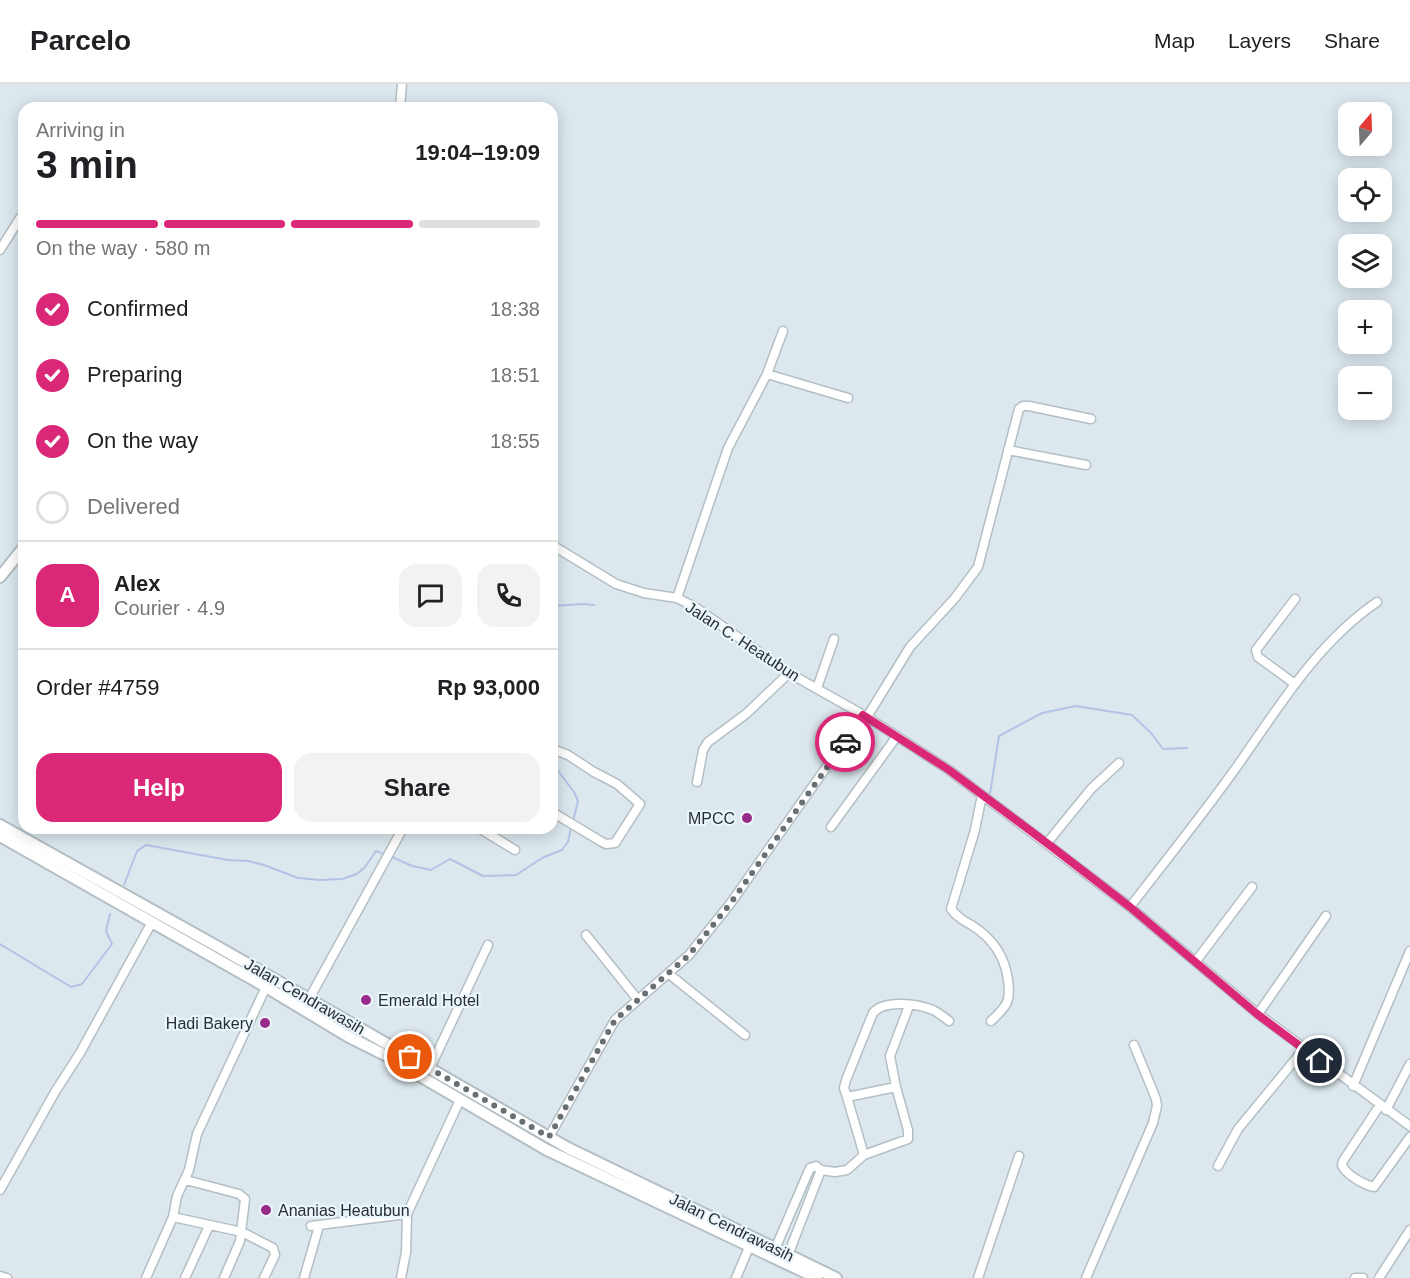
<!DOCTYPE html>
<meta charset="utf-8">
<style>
:root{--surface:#fff;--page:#f2f2f2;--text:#202124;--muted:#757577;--line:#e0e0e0;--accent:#db2777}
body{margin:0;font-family:Arial,sans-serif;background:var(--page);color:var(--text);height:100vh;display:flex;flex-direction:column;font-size:22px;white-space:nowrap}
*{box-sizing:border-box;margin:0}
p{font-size:20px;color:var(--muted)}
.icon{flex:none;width:33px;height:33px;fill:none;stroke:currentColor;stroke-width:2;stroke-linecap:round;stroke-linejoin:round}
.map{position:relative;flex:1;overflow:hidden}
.details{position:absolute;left:18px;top:18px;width:540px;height:732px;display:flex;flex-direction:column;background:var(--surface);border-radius:18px;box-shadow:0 3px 15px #0003}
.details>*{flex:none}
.needle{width:39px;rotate:19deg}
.buttons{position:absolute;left:1338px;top:18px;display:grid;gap:12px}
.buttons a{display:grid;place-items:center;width:54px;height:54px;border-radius:12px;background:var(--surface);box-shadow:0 3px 15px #0003;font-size:30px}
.pin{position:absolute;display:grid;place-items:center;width:51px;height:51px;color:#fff;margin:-26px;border:3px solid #fff;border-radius:50%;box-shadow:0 2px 6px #0007}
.courier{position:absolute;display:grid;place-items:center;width:60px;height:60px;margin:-30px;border:4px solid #db2777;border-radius:50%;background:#fff;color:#222;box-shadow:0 2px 8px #0007}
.headline em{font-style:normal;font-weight:700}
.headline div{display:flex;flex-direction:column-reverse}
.headline{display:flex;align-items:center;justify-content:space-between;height:102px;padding:0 18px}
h1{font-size:39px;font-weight:700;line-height:45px}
.bar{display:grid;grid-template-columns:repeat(4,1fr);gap:9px 6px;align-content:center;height:72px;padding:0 18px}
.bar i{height:8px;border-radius:4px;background:var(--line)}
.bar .selected{background:var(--accent)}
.bar p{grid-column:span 4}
.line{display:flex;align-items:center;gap:15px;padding:0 18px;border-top:2px solid var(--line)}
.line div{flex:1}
.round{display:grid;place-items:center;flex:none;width:63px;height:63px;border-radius:18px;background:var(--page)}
ol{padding:0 18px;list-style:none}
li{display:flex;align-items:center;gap:18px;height:66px}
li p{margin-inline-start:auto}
li .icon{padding:6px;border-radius:50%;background:var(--accent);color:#fff;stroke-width:4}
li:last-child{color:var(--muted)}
li i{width:33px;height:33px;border:3px solid var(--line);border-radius:50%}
.button{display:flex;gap:12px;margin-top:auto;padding:12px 18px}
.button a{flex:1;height:69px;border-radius:18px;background:var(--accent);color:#fff;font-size:24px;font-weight:700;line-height:69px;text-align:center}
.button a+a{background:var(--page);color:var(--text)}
header{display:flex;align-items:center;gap:36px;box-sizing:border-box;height:84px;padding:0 30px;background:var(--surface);border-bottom:2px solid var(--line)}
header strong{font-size:28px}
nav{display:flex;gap:33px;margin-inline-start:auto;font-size:21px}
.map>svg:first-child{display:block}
</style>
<header>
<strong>Parcelo</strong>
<nav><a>Map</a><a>Layers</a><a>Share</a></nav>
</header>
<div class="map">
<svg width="1410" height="1194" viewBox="0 0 1410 1194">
<rect width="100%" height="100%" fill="#dce8ee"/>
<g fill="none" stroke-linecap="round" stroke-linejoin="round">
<!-- stream -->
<path stroke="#b4c2e6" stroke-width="2" d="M552 522 584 520 594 521
M552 587V596
M552 625 554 664
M554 670 555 683 574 708 578 717 573 737
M990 710 999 652 1042 629 1076 622 1132 631 1151 649 1163 665 1187 664
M390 772 412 782 431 786 450 775 483 792 516 791 542 774 562 766 568 758 571 743
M124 801 137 767 146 761 228 776 248 777 264 781 298 794 320 796 342 795 357 790 365 783 376 767 384 770
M0 860 71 903 82 900 112 860 106 847 110 830"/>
<!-- minor casing -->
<g stroke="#b3bfc4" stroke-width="11">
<path id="minor" d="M400 24 402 0
M0 166 20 134
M767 290 848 314
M1008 366 1086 381
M552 461 616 500 644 509 677 514 695 523 789 589 867 633 949 686 1130 823 1258 930 1410 1042
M677 514 728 364 767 290 783 247
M1295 600 1258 573 1256 566 1295 515
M817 604 834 555
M867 633 910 563 955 514 978 483 1019 325 1023 322H1029L1091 335
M552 665 568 671 594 688 617 700 640 720 615 759 606 760 602 758 552 728
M697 698 703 666 708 658 746 630 789 589
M982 711 975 746 951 825C957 833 964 837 973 842 993 855 1005 873 1008 896 1011 918 1007 922 991 937
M831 743 897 652
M479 744 515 766
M1047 759 1091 705 1119 679
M1130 823C1166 776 1204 729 1238 681 1279 623 1317 559 1377 518
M586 851 638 916
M1196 877 1252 803
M669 890 745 951
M309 915 403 744
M1258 930 1326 832
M430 984 488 861
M1353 1002 1410 867
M896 1003 890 972 909 922
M847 1013 844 1004 846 996 873 929C884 915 918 920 933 926 939 929 944 933 949 937
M1380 1021 1343 1077 1342 1081C1345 1090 1364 1101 1374 1103L1410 1053
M1386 1026 1410 980
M549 1053 615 936 689 871 730 820 863 631
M1218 1082 1238 1045 1304 965
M186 1096 239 1110 245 1115 240 1157 224 1194
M0 1106 55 1008 80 969 152 838
M173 1133 242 1148 273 1164 275 1171 264 1194
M311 1142 407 1130
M775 1165 810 1084 816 1082 821 1086
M788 1171 821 1086 835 1088 847 1086 864 1071 908 1055V1046L896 1003 847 1013 864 1071
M0 1192 7 1194
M146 1194 173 1133 177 1112 189 1086 197 1050 266 903
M185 1194 209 1142
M304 1194 319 1142
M401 1194 406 1168 407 1130 460 1016
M736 1194 750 1161
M978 1194 1019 1072
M1086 1194 1153 1039 1157 1022 1156 1015 1134 961
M1355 1194H1363
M1379 1194 1410 1146"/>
</g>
<!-- secondary casing -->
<g stroke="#b3bfc4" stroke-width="14">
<path id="secondary" d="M0 493 24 463
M0 741 220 864 568 1064 836 1194
M0 752 266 903 349 953 397 977 425 995 547 1066 817 1194"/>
</g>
<!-- minor -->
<use href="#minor" stroke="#fff" stroke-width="8"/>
<!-- secondary -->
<use href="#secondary" stroke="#fff" stroke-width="10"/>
</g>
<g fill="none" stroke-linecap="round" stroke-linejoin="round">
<!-- done -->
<path stroke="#687073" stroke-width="6" stroke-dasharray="0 10.8" d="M410 973 549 1053 615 936 689 871 730 820 845 658"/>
<!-- route -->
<path stroke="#db2777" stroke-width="8" d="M845 658 863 631 949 686 1052 763 1130 823 1257 930 1320 977"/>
</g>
<!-- markers -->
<g fill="#992a8a" stroke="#e9f6fb" stroke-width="2">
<circle cx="747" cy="734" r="6"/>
<circle cx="366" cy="916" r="6"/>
<circle cx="265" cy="939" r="6"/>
<circle cx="266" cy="1126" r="6"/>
</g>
<g text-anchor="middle" stroke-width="4.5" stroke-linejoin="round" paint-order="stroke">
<!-- street labels -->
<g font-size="16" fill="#2a2f31" stroke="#e9f6fb">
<text transform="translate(743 557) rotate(33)" y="6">Jalan C. Heatubun</text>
<text transform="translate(305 912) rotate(30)" y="6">Jalan Cendrawasih</text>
<text transform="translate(732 1143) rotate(26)" y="6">Jalan Cendrawasih</text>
</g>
<!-- poi labels -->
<g font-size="16" fill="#2a2f31" stroke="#e9f6fb" text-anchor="end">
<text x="735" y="740">MPCC</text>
<text x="378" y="922" text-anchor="start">Emerald Hotel</text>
<text x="253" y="945">Hadi Bakery</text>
<text x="278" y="1132" text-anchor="start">Ananias Heatubun</text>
</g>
</g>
</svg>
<div class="buttons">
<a><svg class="needle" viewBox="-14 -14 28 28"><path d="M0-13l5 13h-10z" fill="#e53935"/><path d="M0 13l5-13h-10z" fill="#757577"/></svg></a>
<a><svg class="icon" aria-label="locate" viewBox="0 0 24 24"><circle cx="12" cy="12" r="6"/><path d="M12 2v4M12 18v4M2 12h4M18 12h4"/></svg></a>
<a><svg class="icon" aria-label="layers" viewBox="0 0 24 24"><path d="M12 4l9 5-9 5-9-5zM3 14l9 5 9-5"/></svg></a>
<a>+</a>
<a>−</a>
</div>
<div class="pin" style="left:410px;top:973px;background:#ea580c"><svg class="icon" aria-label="bag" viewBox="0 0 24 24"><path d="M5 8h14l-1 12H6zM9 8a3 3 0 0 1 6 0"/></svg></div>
<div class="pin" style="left:1320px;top:977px;background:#1f2937"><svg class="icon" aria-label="home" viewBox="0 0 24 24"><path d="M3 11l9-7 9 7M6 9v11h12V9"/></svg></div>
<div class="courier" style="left:845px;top:658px"><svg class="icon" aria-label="car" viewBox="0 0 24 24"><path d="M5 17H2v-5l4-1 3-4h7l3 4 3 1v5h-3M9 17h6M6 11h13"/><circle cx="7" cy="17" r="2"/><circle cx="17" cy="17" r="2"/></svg></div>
<section class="details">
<div class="headline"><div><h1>3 min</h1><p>Arriving in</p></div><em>19:04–19:09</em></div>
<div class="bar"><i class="selected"></i><i class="selected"></i><i class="selected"></i><i></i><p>On the way · 580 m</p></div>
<ol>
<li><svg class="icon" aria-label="check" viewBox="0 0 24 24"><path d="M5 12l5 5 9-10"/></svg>Confirmed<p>18:38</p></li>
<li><svg class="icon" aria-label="check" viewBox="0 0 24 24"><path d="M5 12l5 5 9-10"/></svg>Preparing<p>18:51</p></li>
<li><svg class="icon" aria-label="check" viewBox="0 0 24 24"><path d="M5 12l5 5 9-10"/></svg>On the way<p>18:55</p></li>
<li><i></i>Delivered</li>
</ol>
<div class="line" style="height:108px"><b class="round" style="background:var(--accent);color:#fff">A</b><div><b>Alex</b><p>Courier · 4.9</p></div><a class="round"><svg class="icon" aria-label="chat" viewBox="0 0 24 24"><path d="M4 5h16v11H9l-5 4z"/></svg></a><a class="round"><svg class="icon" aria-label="phone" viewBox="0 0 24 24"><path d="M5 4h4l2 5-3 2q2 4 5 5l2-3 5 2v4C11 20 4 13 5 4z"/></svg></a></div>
<div class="line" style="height:78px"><div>Order #4759</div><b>Rp 93,000</b></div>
<div class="button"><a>Help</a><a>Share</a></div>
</section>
</div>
